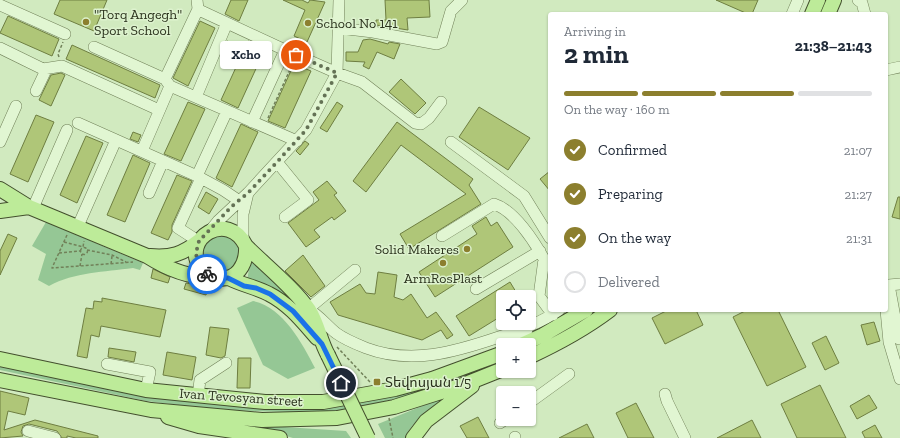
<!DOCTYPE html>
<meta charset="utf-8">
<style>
:root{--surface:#fff;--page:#f2f2f3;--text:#1f2937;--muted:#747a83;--line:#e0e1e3;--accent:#8c7f2e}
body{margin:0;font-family:"Zilla Slab","Noto Sans Armenian",serif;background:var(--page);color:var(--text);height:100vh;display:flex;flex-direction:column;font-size:15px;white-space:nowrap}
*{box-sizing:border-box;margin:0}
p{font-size:13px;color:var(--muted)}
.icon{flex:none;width:22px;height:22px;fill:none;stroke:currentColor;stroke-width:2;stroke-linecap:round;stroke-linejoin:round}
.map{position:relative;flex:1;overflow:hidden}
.details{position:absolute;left:548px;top:12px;width:340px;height:300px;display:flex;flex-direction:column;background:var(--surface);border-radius:4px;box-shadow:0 1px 3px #0004}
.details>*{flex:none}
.tools{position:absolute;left:496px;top:290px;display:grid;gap:8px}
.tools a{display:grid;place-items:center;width:40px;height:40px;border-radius:4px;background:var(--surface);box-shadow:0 1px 3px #0004;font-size:20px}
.pin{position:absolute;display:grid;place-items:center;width:34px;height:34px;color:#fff;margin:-17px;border:2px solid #fff;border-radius:50%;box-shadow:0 1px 4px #0007}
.courier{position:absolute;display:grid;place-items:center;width:40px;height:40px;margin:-20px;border:3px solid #1a73e8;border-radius:50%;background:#fff;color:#222;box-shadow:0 1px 5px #0007}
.bubble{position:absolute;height:28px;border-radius:4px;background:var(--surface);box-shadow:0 1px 3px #0004;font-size:13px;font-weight:800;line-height:28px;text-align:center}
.head em{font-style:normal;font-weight:800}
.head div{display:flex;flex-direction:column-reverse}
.head{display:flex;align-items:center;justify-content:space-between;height:68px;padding:0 16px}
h1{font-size:26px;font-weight:800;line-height:30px}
.bar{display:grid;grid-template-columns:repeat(4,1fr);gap:6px 4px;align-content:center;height:48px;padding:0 16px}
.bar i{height:5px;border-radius:3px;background:var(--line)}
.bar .active{background:var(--accent)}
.bar p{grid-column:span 4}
ol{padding:0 16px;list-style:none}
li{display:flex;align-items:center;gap:12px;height:44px}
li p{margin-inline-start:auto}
li .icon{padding:4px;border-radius:50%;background:var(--accent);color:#fff;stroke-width:4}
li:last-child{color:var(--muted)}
li i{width:22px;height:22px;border:2px solid var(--line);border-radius:50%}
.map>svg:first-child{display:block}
</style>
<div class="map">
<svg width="900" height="438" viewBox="0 0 900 438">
<rect width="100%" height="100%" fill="#d1eabf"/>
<!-- green -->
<path fill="#95c795" d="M46 222 143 263 140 270 133 268C104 272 75 272 49 286L38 280 46 254 32 246Z
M203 253a18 18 0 1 1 36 0a18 18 0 1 1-36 0Z
M251 257 290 297V302L247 281Z
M253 301C283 307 302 343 315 368L288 379 263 365 237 308Z
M0 365 147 397 219 405 257 407 474 370V372L427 390 374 404 324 413 218 410 146 401 0 370Z
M449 395C435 404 411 422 405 438H385L378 424Z
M195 421 346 431 351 438H293L270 431Z"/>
<!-- building -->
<path fill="#afc678" stroke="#6e7e41" d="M60 0H107L94 31 54 14Z
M231 0H248L239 21 225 14Z
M283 0H302L308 3 310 0 325 2 307 42 294 36 305 10Z
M385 0H429L430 17 407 18 408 30 376 25V20H386Z
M716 0H758L752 14H748Z
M8 16 59 39 52 56 0 33Z
M200 21 215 28 188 86 173 78Z
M370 39 388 44 389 42 400 44 394 59 377 52 369 69 363 66 365 62 346 61V52H358L363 40Z
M227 41 245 47 248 41 265 49 238 108 221 100 243 52 225 46Z
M72 45 160 85 155 98 66 59Z
M294 64 311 71 285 128 268 121Z
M61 73 65 75 51 106 39 100 51 75Z
M401 79 426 103 415 114 389 92Z
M188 102 205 109 181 161 164 154Z
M337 102 343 106 327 132 320 128Z
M479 107 530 138 508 170 459 137Z
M36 115 54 122 28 182 10 174Z
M397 122 473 179 469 185 481 204 409 249 400 234 466 194 401 145 366 192 353 181Z
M241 124 258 132 232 187 216 178Z
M133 132 141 135 138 142 130 139Z
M86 136 103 143 77 203 60 195Z
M305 141 309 144 300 155 296 151Z
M133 155 150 163 125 222 107 215Z
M550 171V191L540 179Z
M177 175 192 181 172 225V232L168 240 151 233Z
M327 181 337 193 334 195 346 211 334 220 332 217 314 230 320 237 306 247 288 223 319 200 313 192Z
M206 192 218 199 209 214 198 207Z
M898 197H900V219L892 217Z
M486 217 491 226 497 222 513 247 435 297 419 272 477 234 472 226Z
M8 234 17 238 0 275V251Z
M303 255 325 286 311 297 285 271Z
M153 269 170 277 168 283 151 278Z
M378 272 397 275 394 297 403 300 411 294 427 318 436 312 453 335 447 339 441 330 422 340 338 315 330 302 360 284 366 293 375 294Z
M510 282 519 297H503V315L469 336 456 316Z
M186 283 208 287 206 295 184 289Z
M102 298 166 310 160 337 101 326 99 337 91 335 87 358 77 356 86 308 93 309 94 301 102 302Z
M668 310H696L703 325 665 344 652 318Z
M747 310H778L806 367 767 386 733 317Z
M874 322 880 341 867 345 861 325Z
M210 327 229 329 225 356 221 358 206 355Z
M826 336 839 363 825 370 812 343Z
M109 348 136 352 134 362 108 357Z
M167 352 196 357 192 380 163 375Z
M238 358H251L250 388H237Z
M820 385 846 438H797L781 404Z
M0 391 29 398 25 415 8 411 4 430 35 420 98 436V438H76L67 436V438H62L57 431 29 424 23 426 21 432 23 436 0 438Z
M869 395 877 408 857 419 850 406Z
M636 403 654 438H628L616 413Z
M478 417 489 438H467L460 426Z
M752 420 761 438H717Z
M587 424 594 438H559Z
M875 425 882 438H865L862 432Z"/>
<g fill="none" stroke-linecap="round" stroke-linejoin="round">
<!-- minor casing -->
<g stroke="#718159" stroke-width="12">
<path id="minor" d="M197 0 198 9 199 10 285 50 337 73 362 82 415 123 421 124 429 118 441 102
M858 0 862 3 865 14
M0 5 65 34
M792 14 798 0
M339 28 373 32 437 44 442 42 451 11 462 0
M94 47 165 79 170 86 297 141
M0 48 43 69 62 66 159 110
M886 70 900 67
M165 79 198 9
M36 91 46 70
M196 97 227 23
M227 111 197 176 223 190 238 200
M252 122 285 50
M78 123 197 176
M0 142 16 106
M451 142 524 196 550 238
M142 151 170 86
M277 162 308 200 285 217
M149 193 163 161
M33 208 67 130
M78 226 116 140
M210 231 218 221 248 193 306 130 337 73 339 0
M442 236 494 204C514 210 534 241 544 259L539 296 553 315
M243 241V214L248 193
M197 243 192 237 178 228 201 178
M355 270 308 309C320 316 326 325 336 333 344 339 356 344 366 348 411 365 455 352 499 337 520 330 541 323 559 310
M476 289 540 251
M886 310 889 342 900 379
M899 339 889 285 900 284
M509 345 527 330
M107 364 150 372 146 390
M665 394 667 401 685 438
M198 396 200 380 226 363
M529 403 569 374
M500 423 506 419
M28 431 55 438
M515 438V437"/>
</g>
<!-- major casing -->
<g stroke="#434f2d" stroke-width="16">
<path id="major" d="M812 14 818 0
M828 14 834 0
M0 189 29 207 147 256C166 268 189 278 212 277
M0 211 29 207
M246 246C247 264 237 282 216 278 209 276 204 273 201 268 180 239 228 209 246 246 265 265 294 288 309 310 318 324 320 341 328 355
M150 256C171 258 183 254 199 241
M229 278C242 285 256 287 269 294 289 304 303 322 317 338
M521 345 543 335 586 310
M529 357C557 344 585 329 610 310
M0 359 146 390 265 402H323L395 389 432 379 503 353
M0 380 151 410 262 420 337 418 394 407 463 385 503 369
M168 417 199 426 280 438
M413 438 426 421 472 386"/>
</g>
<!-- path -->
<path stroke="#718159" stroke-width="1.5" stroke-dasharray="3 2" stroke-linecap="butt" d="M59 57 58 54 63 42
M268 118 293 63
M67 235 52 268 133 262
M64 242 83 247 84 241
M80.5 251a3.5 3.5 0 1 1 7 0a3.5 3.5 0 1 1-7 0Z
M87 250 112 255 126 262
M59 253 80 251
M111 264 112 256
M80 266 82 254
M337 347 370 382
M389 418 393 438"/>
<!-- minor -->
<use href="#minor" stroke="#e1f6d2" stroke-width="11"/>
<!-- major -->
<use href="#major" stroke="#bdeb99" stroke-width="14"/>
<!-- major-bridge casing -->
<g stroke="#434f2d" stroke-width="16" stroke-linecap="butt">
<path id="major-bridge" d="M328 355 368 438"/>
</g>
<!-- major-bridge -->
<use href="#major-bridge" stroke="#bdeb99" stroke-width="14"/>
</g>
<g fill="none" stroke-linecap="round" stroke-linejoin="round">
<!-- done -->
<path stroke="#647255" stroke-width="4" stroke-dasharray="0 7.2" d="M207 274 199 265 197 260 196 253 199 241 231 207 248 193 277 162 306 130 337 73 296 55"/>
<!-- route -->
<path stroke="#1a73e8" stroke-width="5" d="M207 274 218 278H228L244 286 256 288 270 294 293 311 322 344 341 383"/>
</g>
<!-- markers -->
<g fill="#8c7f2e" stroke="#ddf2ce" stroke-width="1.5">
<circle cx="86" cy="22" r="4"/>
<circle cx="308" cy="23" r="4"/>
<circle cx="467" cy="249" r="4"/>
<circle cx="443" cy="263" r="4"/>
<rect x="373" y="378" width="8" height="8" rx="2"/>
</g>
<g text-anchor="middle" stroke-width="3" stroke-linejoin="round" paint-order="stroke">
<!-- poi labels -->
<g font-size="14" fill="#2a321c" stroke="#ddf2ce" text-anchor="start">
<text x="94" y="19">"Torq Angegh"<tspan x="94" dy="16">Sport School</tspan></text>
<text x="316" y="28">School No 141</text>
<text x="459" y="254" text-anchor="end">Solid Makeres</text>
<text x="443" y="283" text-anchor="middle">ArmRosPlast</text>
<text x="385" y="387">Տեվոսյան 1/5</text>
</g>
<!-- street labels -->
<g font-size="14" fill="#2a321c" stroke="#ddf2ce">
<text transform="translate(241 397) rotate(4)" y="5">Ivan Tevosyan street</text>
</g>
</g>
</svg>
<div class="tools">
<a><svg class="icon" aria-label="locate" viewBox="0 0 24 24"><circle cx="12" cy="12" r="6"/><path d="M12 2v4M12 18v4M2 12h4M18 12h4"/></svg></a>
<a>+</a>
<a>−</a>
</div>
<div class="pin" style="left:296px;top:55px;background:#ea580c"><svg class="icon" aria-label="bag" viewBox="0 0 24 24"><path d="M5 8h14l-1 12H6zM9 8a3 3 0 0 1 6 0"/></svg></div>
<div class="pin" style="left:341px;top:383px;background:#1f2937"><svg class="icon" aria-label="home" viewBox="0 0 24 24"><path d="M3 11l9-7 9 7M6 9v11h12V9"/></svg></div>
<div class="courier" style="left:207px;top:274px"><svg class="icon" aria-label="bike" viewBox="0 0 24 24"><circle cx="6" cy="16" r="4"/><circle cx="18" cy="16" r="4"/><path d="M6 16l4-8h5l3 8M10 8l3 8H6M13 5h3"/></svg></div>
<div class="bubble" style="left:220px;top:41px;width:52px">Xcho</div>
<section class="details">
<div class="head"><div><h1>2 min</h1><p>Arriving in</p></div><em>21:38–21:43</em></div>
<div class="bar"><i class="active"></i><i class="active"></i><i class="active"></i><i></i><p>On the way · 160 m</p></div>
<ol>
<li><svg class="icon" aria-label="check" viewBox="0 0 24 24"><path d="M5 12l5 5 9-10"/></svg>Confirmed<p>21:07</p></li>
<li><svg class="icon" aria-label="check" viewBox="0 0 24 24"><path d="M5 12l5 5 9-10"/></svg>Preparing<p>21:27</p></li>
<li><svg class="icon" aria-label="check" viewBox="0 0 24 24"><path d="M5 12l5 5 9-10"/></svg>On the way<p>21:31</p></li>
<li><i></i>Delivered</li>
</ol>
</section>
</div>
